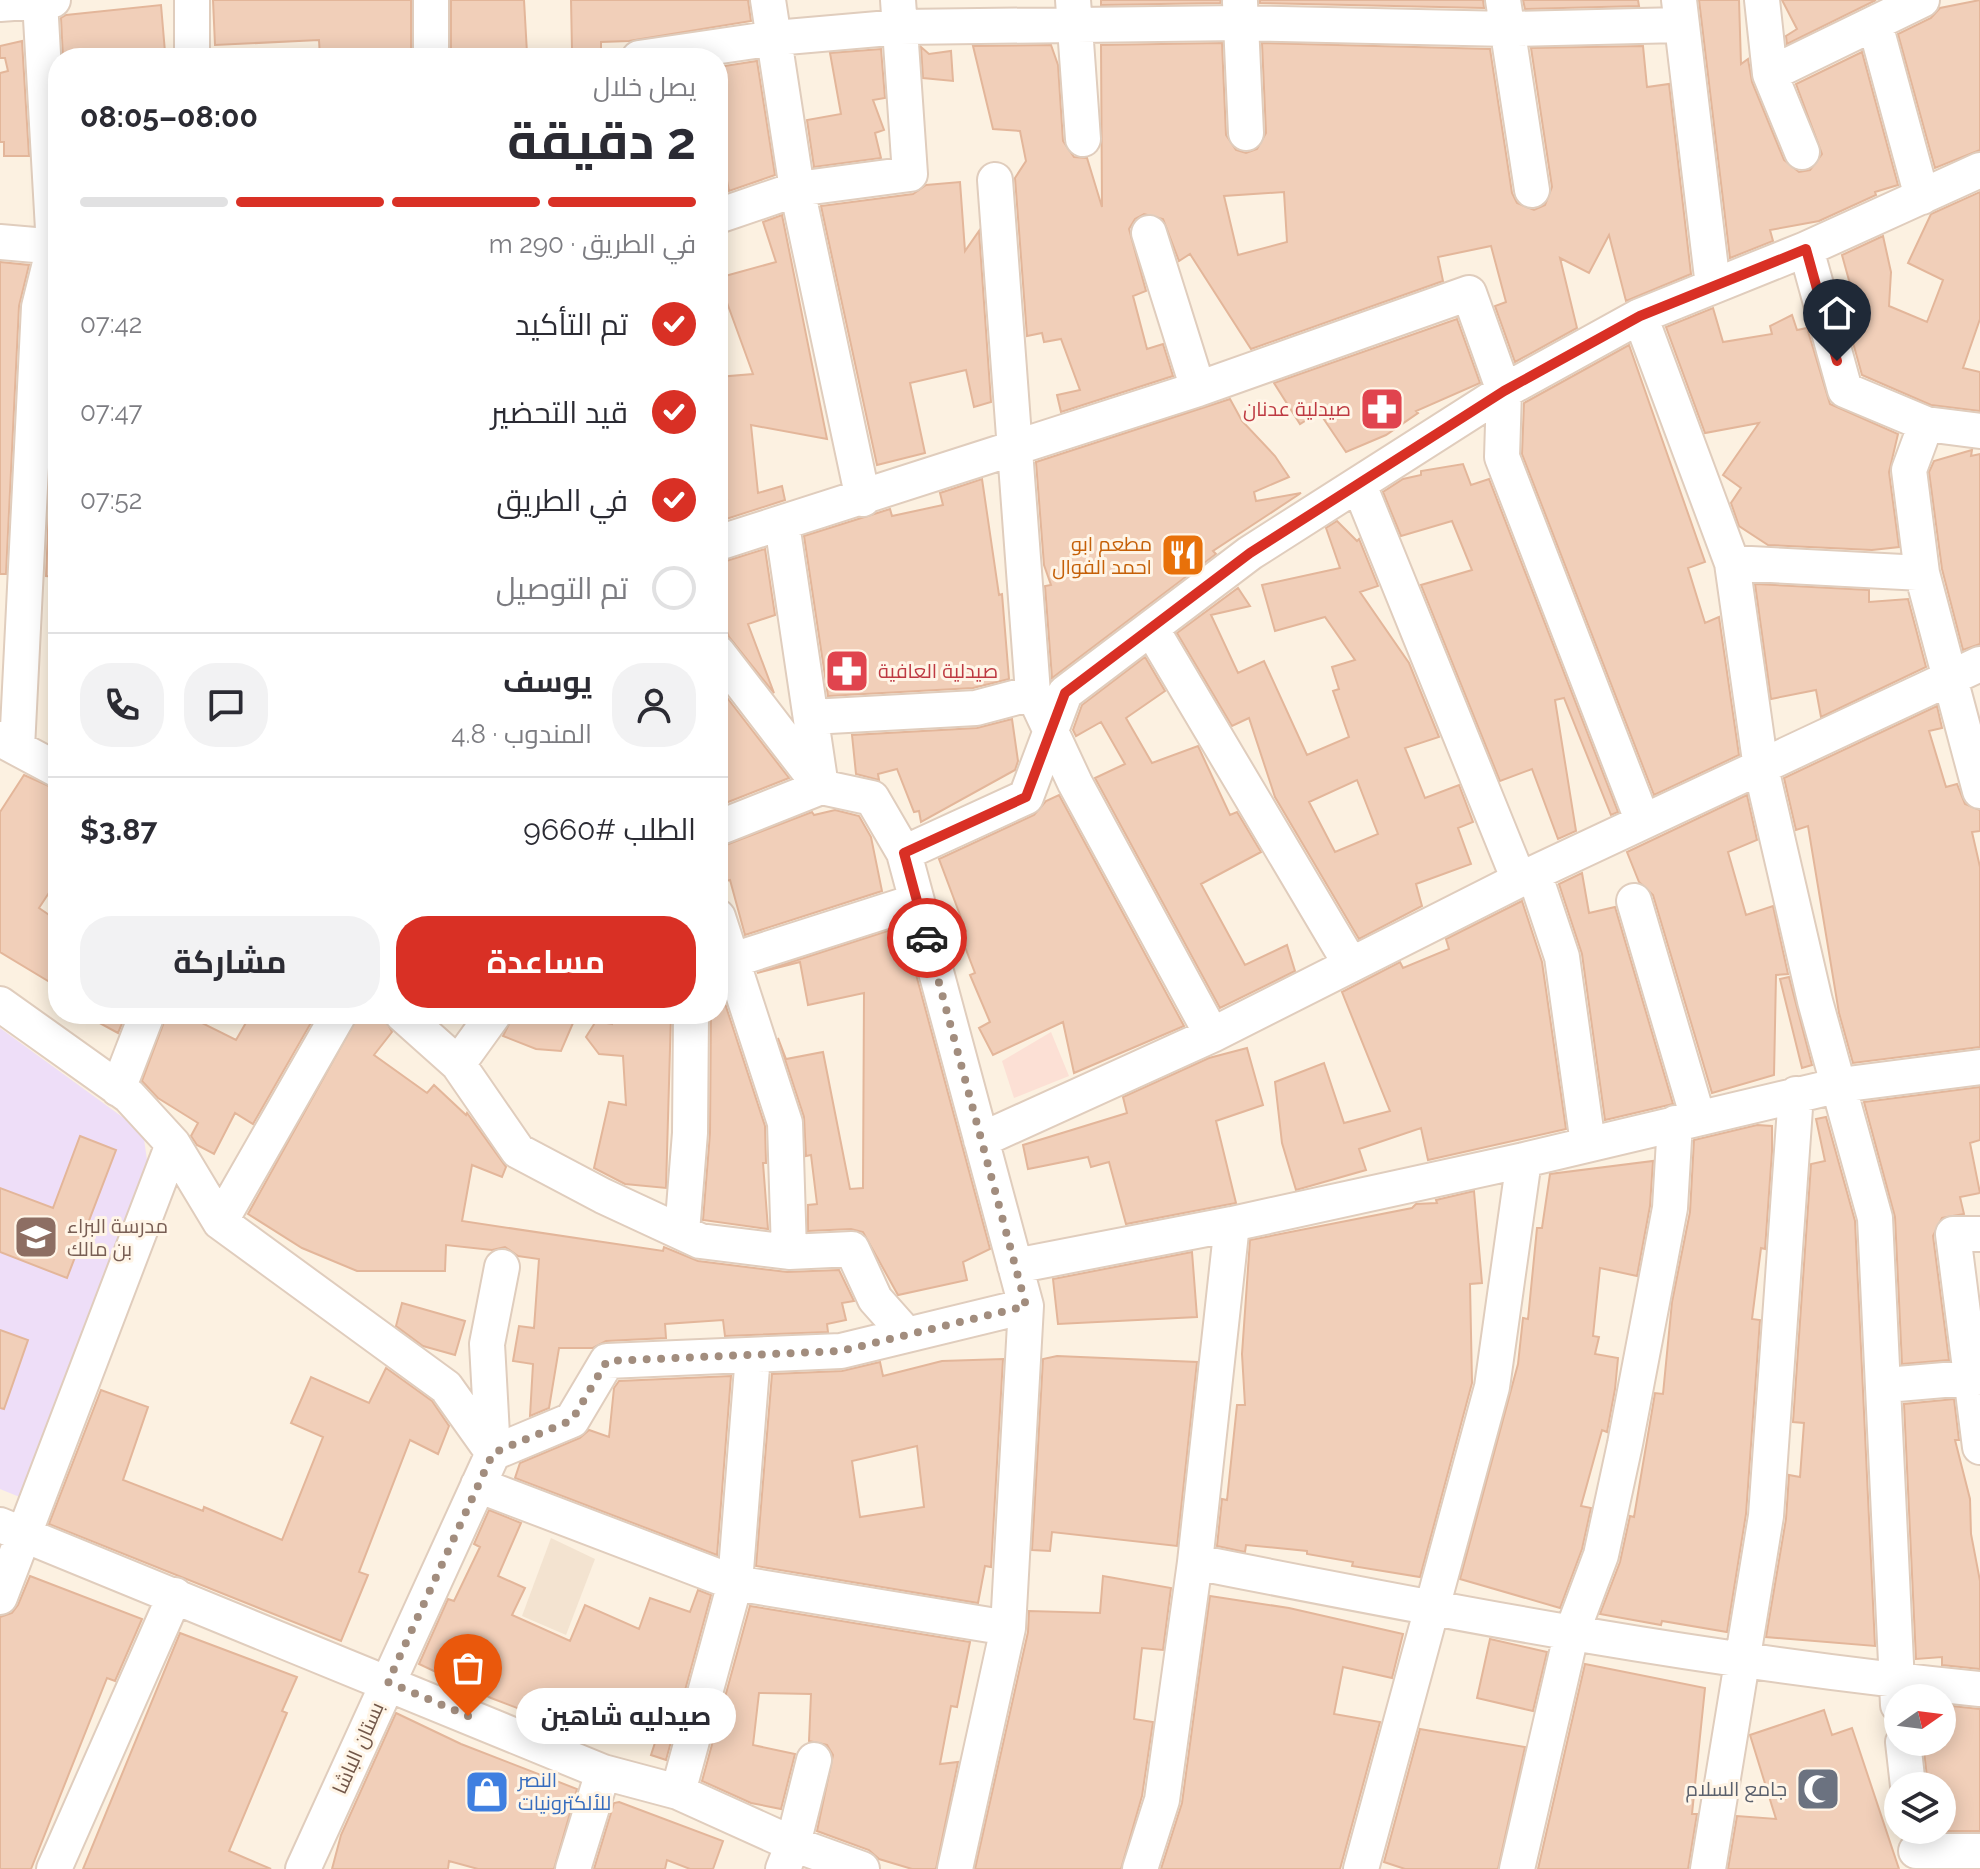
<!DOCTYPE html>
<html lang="ar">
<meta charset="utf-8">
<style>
:root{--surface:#fff;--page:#f2f2f3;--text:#2b2b33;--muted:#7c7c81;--line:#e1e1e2;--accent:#d93025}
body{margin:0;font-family:Raleway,Cairo,sans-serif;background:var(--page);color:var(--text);direction:rtl;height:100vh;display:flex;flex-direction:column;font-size:30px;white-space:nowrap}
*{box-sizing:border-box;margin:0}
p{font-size:26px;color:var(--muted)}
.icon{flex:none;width:44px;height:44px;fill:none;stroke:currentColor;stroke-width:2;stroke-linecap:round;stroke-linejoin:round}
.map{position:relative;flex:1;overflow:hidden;direction:ltr}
.panel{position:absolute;left:48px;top:48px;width:680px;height:976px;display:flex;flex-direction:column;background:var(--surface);border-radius:32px;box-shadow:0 4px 20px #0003;direction:rtl}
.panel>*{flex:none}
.needle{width:52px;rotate:76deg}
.fabs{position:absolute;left:1884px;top:1684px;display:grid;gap:16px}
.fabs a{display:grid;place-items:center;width:72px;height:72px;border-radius:50%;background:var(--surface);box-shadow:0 4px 20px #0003;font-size:40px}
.pin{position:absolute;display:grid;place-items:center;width:68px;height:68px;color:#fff;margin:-82px -34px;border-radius:50% 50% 50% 0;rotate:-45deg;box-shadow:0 0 8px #0007}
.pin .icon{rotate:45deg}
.courier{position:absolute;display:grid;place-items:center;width:80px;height:80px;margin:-40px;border:6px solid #d93025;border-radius:50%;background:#fff;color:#222;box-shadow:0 2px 10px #0007}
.bubble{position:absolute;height:56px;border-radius:28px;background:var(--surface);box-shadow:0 4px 20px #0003;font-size:26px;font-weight:700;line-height:56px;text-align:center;direction:rtl}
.headline em{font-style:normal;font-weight:700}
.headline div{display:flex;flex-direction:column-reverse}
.headline{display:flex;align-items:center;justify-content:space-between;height:136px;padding:0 32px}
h1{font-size:52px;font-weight:700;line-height:60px}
.bar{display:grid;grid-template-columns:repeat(4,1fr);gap:12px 8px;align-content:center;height:96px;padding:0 32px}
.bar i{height:10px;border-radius:6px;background:var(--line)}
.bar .current{background:var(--accent)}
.bar p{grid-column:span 4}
.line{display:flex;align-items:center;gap:20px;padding:0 32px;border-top:2px solid var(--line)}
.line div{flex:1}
.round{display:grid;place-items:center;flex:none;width:84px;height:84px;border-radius:32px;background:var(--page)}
ol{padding:0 32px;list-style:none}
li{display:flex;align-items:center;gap:24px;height:88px}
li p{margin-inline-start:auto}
li .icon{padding:8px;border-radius:50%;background:var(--accent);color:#fff;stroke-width:4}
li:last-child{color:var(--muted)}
li i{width:44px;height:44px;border:4px solid var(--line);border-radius:50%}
.primary-button{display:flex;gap:16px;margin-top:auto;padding:16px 32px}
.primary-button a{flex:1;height:92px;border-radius:32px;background:var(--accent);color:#fff;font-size:32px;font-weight:700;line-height:92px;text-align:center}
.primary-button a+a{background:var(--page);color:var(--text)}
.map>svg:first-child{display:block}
</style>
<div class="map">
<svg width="1980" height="1869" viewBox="0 0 1980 1869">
<rect width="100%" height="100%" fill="#fcf1e1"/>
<!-- residential -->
<path fill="#f3e3d0" d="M551 1538 595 1559 566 1635 522 1616Z"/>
<!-- commercial -->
<path fill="#fce0d5" d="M1051 1032 1069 1076 1014 1098 1002 1061Z"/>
<!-- education -->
<path fill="#eedef8" d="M0 1028 143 1132 147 1160 22 1498 0 1489Z"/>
<!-- building -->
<path fill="#f1cfb9" stroke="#e3b69a" stroke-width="2" fill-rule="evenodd" d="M213 0H411V51L320 58 319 40 215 45Z
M451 0H524L527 53H457V49H451Z
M571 0H748L751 21 629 41 601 42V49L572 50Z
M1101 0H1221L1220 3 1101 5Z
M1260 0H1483L1484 8 1260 3Z
M1523 0H1638L1639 6 1525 9Z
M1699 0H1739L1741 64 1748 59 1752 82 1784 160 1799 172 1810 170 1822 154 1796 84 1862 52 1898 185 1875 192 1876 195 1819 221 1770 230 1773 241 1730 258Z
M1782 0H1876L1787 44 1786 36 1797 29Z
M1980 0V150L1935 168 1898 34 1931 18 1940 8Z
M161 5 165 52 63 58 61 18 66 15Z
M22 41 29 156H4V142H0V73L8 71 5 58H0V46Z
M1222 43 1226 135 1236 150 1246 153 1257 149 1266 133 1262 43 1490 49 1512 193 1517 203 1534 210 1545 205 1552 187 1531 48 1643 46 1647 87 1669 84 1691 274 1626 301 1609 235 1589 273 1560 258 1577 328 1515 362 1495 306 1506 302 1491 246 1438 257 1443 281 1251 349 1190 254 1179 261 1163 219 1144 214 1135 219 1129 229 1146 291 1133 296 1147 349 1163 344 1173 376 1061 412 1057 395 1080 390 1061 339 1044 342 1042 333 1027 336 1015 178 1026 161 1020 131 993 129 973 46 1051 45 1058 65 1063 141 1074 157 1087 158 1102 207 1101 45ZM1284 192 1287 242 1238 255 1224 196Z
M921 47 929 54 951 51 953 81 923 78Z
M881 49 885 98 873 100 884 130 875 133 881 158 814 167 807 120 841 114 830 53Z
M757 61 775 175 729 191 722 154 718 155V67Z
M960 182 965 251 979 231 991 402 974 407 966 370 910 383 925 453 877 465 821 206 913 194 926 185Z
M1980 192V319L1963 368 1980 372V411L1931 405 1862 375 1845 314 1850 284 1842 255 1883 236 1891 272 1889 306 1927 322 1943 280 1908 263 1931 214Z
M782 215 827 439 751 425 758 493 782 486 785 500 720 521 718 501 727 499 721 451H718V415H722L718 377 753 374 718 278 776 262 763 222Z
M0 262 29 265 19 306 6 574H0Z
M1713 308 1723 342 1772 334 1770 326 1792 315 1797 330 1807 328 1830 404 1898 434 1889 472 1899 547 1872 550 1768 545 1739 526 1731 503 1741 488 1723 475 1759 423 1705 433 1666 327Z
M1457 319 1480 383 1416 411 1418 413 1386 435 1346 452 1319 412 1300 424 1274 383Z
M1629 345 1705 562 1688 568 1705 623 1719 617 1739 755 1654 795 1522 454 1524 403Z
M1230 399 1242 421 1275 456 1289 477 1254 492 1256 501 1301 493 1213 551 1216 554 1052 678 1045 586 1051 585 1044 565 1036 462Z
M1972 450 1971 456 1980 454V644L1963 650 1942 569 1929 472 1934 461Z
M1463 464 1471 485 1489 479 1618 812 1611 815 1564 698 1555 700 1576 831 1558 839 1532 769 1500 781 1421 585 1472 570 1452 521 1401 536 1383 492 1403 479 1421 475V471Z
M982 479 999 595 1002 594 1009 679 973 688 828 696 804 536 890 509 892 516 943 505 940 493Z
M50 485 58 486V577L46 576Z
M1337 521 1357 541 1359 539 1378 586 1360 592 1409 663 1439 737 1405 748 1425 798 1459 785 1473 822 1458 828 1471 864 1416 884 1422 906 1359 939 1275 797 1249 718 1232 726 1177 633 1238 588 1250 606 1211 615 1238 673 1264 661 1307 755 1349 737 1333 691 1339 689 1332 667 1355 660 1325 617 1275 631 1262 585 1340 568 1326 528ZM1357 780 1378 834 1335 852 1309 802Z
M765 549 775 615 748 624 774 693 729 637 718 606V577L725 574 723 562Z
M1755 584 1869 590V602L1908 599 1926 667 1821 717 1816 690 1771 699Z
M1145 657 1165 691 1126 718 1152 763 1198 746 1230 815 1237 812 1261 852 1201 884 1245 965 1287 945 1295 971 1220 1008 1095 778 1125 764 1101 722 1076 736 1073 730 1082 705Z
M718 686 789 778 718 806Z
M1937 706 1942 728 1929 731 1946 787 1957 784 1965 804 1980 810V831L1972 832 1980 867V1047L1853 1063 1839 1013 1808 826 1796 830 1784 778Z
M1012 719 1018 761 1015 770 921 822 919 811 914 812 897 769 878 774 879 780 856 774 852 735 977 728Z
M24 775 58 790V879L39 908 58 921V987L0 952V812Z
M1059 795 1184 1026 1074 1073 1063 1022 993 1055 979 1028 990 1022 970 975 975 973 960 934 966 931 939 859 1034 815 1046 801Z
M1747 795 1757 840 1728 852 1746 915 1773 906 1788 974 1776 975 1774 1075 1712 1093 1653 895 1639 882 1627 852Z
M835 810 859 816 871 837 882 891 745 935 730 880 718 883V848L812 812 814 815Z
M1582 873 1589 913 1615 907 1673 1104 1605 1120 1582 954 1559 884Z
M1522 901 1542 962 1566 1129 1428 1160 1421 1128 1359 1149 1366 1170 1296 1190 1282 1143 1275 1082 1324 1063 1344 1123 1390 1111 1342 992 1400 962 1403 968 1449 949 1446 939Z
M903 926 990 1249 963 1262 967 1280 898 1295 863 1232 851 1229 808 1231V1205L817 1204 811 1155 806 1156 804 1117 778 1038 786 1059 823 1052 850 1189 863 1188 864 993 808 1005 800 962 757 973Z
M1789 977 1812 1065 1802 1068 1780 979Z
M718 982 765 1126 766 1163H763L768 1229 703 1220 710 1133 711 1014H718Z
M83 1014H126L118 1033Z
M167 1014H184L236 1040 251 1014H316L253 1124 235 1113 214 1154 197 1145 191 1136 198 1123 158 1098 142 1081Z
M359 1014H383L392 1032 374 1055 427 1093 434 1085 466 1115 467 1113 506 1167 502 1177 472 1165 462 1221 663 1251 664 1247 698 1261 787 1272 839 1270 854 1301 842 1303 846 1320 827 1324 828 1332 725 1336 723 1320 665 1324 666 1338 606 1341 593 1348H559L549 1408 530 1416 533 1364 513 1361 519 1326 534 1328 539 1259 518 1256 505 1247 492 1250 446 1245 445 1271H357L302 1248 248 1214Z
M514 1014H552L573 1023 561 1051 536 1049 503 1036Z
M612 1014H671L666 1188 625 1184 594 1168 609 1102 626 1105 623 1056 599 1054 586 1037 596 1021 612 1024Z
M1247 1048 1263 1105 1216 1121 1236 1203 1126 1224 1109 1162 1091 1167 1088 1157 1028 1169 1023 1145 1127 1113 1123 1097 1209 1058Z
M1980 1087V1140L1970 1143 1980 1193 1960 1197 1964 1214 1942 1218 1933 1236 1949 1360 1902 1364 1895 1217 1864 1102Z
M1826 1117 1855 1221 1875 1646 1766 1637 1786 1519 1789 1475 1800 1477 1804 1423 1793 1422 1811 1164 1825 1161 1816 1119Z
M1757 1125 1772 1126V1152L1765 1249 1761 1248 1752 1319 1760 1320 1746 1514 1727 1632 1662 1621 1661 1625 1600 1614 1620 1562 1630 1516 1634 1517 1655 1393 1663 1394 1672 1302 1690 1212 1694 1140Z
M80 1136 116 1150 67 1278 0 1252V1188L53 1208Z
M1653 1161 1650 1206 1637 1276 1600 1268 1593 1336 1599 1337 1595 1354 1618 1358 1615 1389 1607 1432 1602 1430 1581 1506 1591 1508 1582 1549 1560 1608 1460 1579 1518 1364 1523 1318 1528 1319 1537 1228H1542L1550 1174Z
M1474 1191 1482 1283 1470 1284 1472 1383 1420 1577 1352 1566 1353 1562 1307 1554V1551L1246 1545 1245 1552 1217 1546 1222 1499 1227 1500 1237 1405H1245L1242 1354 1250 1240 1412 1208 1416 1204 1437 1203 1436 1200Z
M1192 1252 1197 1317 1058 1324 1053 1279Z
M402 1303 465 1321 455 1355 423 1346 396 1326Z
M0 1330 28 1340 4 1409 0 1408Z
M1057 1356 1197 1362 1177 1546 1052 1532 1050 1551 1032 1550 1043 1359Z
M1003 1359 991 1567 985 1566 978 1603 756 1566 772 1374 842 1371 880 1362 883 1376 942 1361ZM917 1446 924 1507 860 1517 852 1461Z
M386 1368 432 1401 449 1426 438 1454 410 1440 359 1572 368 1575 341 1641 49 1524 101 1390 148 1407 123 1480 203 1511 204 1507 282 1540 323 1437 291 1423 311 1377 369 1403Z
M731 1376 717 1555 515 1478 520 1463 580 1438 589 1430 609 1437 614 1388 619 1381Z
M1954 1399 1959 1440H1955L1970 1499 1971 1534 1980 1581V1669L1942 1665V1657L1916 1659 1904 1404Z
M489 1510 521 1523 498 1576 525 1588 512 1615 570 1641 585 1605 639 1629 650 1598 690 1612 698 1590 711 1595 666 1760 651 1755 663 1718 608 1697 593 1737 491 1698 419 1664 448 1599 454 1601 480 1547 474 1544Z
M30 1576 142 1619 115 1681 107 1678 31 1869H0V1617L12 1613 18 1605Z
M1103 1576 1171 1588 1163 1650 1142 1648 1134 1719 1153 1722 1142 1796 1121 1869H975L1028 1632 1029 1611 1100 1613Z
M1210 1596 1289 1608 1403 1634 1392 1678 1343 1667 1334 1714 1380 1722 1340 1869H1161L1182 1803Z
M750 1606 970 1642 957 1707 951 1706 940 1764 958 1762 936 1869H912L879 1859 869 1850 817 1831 833 1755 827 1745 809 1741 811 1694 759 1693 753 1745 795 1754 781 1809 751 1803 702 1781Z
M180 1633 297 1677 282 1711 287 1713 229 1851 271 1869H83Z
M1490 1639 1547 1652 1533 1711 1477 1698Z
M1585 1664 1705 1688 1692 1814H1697L1688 1869H1538Z
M1942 1705 1980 1709V1831H1922L1942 1830V1786H1928L1923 1742H1942Z
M1824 1710 1832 1735 1852 1728 1899 1869H1728L1737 1816 1776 1819 1750 1735Z
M396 1713 461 1744 577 1789 554 1869H478L449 1861 448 1869H332L341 1835Z
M1420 1729 1525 1747 1498 1869H1405L1384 1862Z
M619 1802 723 1841 713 1869H690L667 1860 665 1869H594L614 1803Z"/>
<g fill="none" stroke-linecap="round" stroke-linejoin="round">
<!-- minor casing -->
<g stroke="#e0cdbd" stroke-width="38">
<path id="minor" d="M192 0V58
M431 0V58
M768 0 797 189 863 499
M1073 0 1083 139
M1503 0 1532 190
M1679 0 1713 286
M1762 0 1770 74 1802 152
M1240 2 1246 133
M0 4 53 0
M1875 24 1922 197
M639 58 775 38 901 27 1241 23 1509 29 1681 25
M1770 74 1922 0
M995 180 1033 693 1075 783 1212 1035
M718 216 797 189 910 174 898 0
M1149 233 1198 389
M0 242 58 247
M1806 249 1845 390 1926 424 1980 431
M1640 316 1732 563 1761 768 1815 1001 1875 1218 1898 1705
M1926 424 1909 470 1922 573 1980 791
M1359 485 1519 880
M718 543 1198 389 1469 293 1504 391 1502 457 1643 822
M1732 563 1922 573
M1151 628 1351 965
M718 653 821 787 872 798 904 853 1026 1306 1008 1628 955 1869
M811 717 976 708 1033 693
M0 739 58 770
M17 748 39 307 54 247 40 1
M718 828 821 787 782 524
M904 853 1026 797 1065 693 1250 553 1504 391 1640 316 1806 249 1980 170
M1534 873 1562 957 1588 1144
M1634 901 1698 1118
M718 917 785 1123 789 1252
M733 960 917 901
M0 1004 129 1096 173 1144 220 1222 446 1387 493 1453
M402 1014 458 1064 518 1151 603 1196 700 1241 789 1252 852 1249 875 1299 907 1335
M458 1064 494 1014
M118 1089 147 1014
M981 1140 1212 1035 1519 880 1980 664
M220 1222 339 1014
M682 1232 690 1133 691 1014
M1980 1234H1953L1980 1447
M1015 1266 1232 1224 1524 1160 1840 1085 1980 1067
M1886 1385 1980 1377
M493 1453 572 1420 607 1361 841 1351 1026 1306
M478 1485 735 1583 1008 1628
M0 1525 603 1772 678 1792 793 1844 862 1869
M1195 1562C1457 1614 1714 1663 1980 1689
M0 1597 173 1144
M1903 1742 1908 1786
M678 1792 735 1583 753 1355
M1916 1851H1980
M54 1869 175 1595
M303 1869 493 1453 487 1344 502 1267
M573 1869 603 1772
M783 1869 793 1844 814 1760
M1140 1869 1162 1800 1195 1562 1232 1224
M1361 1869 1492 1387 1524 1160
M1517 1869 1571 1635 1601 1555 1625 1444 1670 1208 1675 1123
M1708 1869 1766 1516 1796 1094"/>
</g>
<!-- minor -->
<use href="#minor" stroke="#fff" stroke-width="34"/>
</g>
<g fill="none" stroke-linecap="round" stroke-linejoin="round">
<!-- done -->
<path stroke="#a28d7e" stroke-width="8" stroke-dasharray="0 14.4" d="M468 1716 388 1682 493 1453 572 1420 607 1361 841 1351 1026 1306 927 938"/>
<!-- route -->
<path stroke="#d93025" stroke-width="10" d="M927 938 904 853 1026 797 1065 693 1250 553 1504 391 1640 316 1806 249 1837 361"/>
</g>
<!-- icons -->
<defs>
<g id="pharmacy-square" transform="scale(2.3)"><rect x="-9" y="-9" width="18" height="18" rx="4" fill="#e0444e" stroke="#fff5e7"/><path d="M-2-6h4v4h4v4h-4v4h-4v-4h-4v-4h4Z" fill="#fff"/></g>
<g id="restaurant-square" transform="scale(2.3)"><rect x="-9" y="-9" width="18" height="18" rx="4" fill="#e8710a" stroke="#fff5e7"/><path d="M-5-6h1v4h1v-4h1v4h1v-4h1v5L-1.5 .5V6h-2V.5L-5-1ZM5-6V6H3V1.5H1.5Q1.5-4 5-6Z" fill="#fff"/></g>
<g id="school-square" transform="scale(2.3)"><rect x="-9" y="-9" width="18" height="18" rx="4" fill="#8d6e63" stroke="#fff5e7"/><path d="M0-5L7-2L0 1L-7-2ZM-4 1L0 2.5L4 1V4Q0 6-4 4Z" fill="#fff"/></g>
<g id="mosque-square" transform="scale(2.3)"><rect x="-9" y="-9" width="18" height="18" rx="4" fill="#6b7280" stroke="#fff5e7"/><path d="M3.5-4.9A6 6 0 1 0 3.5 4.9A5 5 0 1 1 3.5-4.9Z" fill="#fff"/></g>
<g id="shop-square" transform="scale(2.3)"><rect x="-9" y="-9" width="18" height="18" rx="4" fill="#3f7fe0" stroke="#fff5e7"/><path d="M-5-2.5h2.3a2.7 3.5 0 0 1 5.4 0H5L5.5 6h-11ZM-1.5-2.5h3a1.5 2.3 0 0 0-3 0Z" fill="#fff"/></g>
</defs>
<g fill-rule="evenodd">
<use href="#pharmacy-square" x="1382" y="409"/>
<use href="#restaurant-square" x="1183" y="555"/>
<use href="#pharmacy-square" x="847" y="671"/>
<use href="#school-square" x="36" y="1237"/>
<use href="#mosque-square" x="1818" y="1789"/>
<use href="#shop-square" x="487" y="1792"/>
</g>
<g text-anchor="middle" stroke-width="6" stroke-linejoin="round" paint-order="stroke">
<!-- health labels -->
<g font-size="20" fill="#be3a42" stroke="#fff5e7" text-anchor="end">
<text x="1351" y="416">صيدلية عدنان</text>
<text x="878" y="678" text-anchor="start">صيدلية العافية</text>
</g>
<!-- food labels -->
<g font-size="20" fill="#c56008" stroke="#fff5e7" text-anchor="end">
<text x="1152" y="551">مطعم ابو<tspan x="1152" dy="23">احمد الفوال</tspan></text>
</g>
<!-- education labels -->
<g font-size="20" fill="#785e54" stroke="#fff5e7" text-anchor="start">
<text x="67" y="1233">مدرسة البراء<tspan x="67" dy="23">بن مالك</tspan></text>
</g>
<!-- street labels -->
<g font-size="20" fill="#725749" stroke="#fff5e7">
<text transform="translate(358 1748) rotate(-66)" y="7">بستان الباشا</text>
</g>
<!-- shop labels -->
<g font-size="20" fill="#366cbe" stroke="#fff5e7" text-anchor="start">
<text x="518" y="1787">النصر<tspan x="518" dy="23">للألكترونيات</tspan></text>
</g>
<!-- worship labels -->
<g font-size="20" fill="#5b616d" stroke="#fff5e7" text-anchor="end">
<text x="1787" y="1796">جامع السلام</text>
</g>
</g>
</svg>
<div class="fabs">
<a><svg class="needle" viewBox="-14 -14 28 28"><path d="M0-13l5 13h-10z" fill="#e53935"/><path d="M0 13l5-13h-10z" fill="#7c7c81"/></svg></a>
<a><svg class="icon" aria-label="layers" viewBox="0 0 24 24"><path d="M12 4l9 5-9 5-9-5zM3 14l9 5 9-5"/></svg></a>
</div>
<div class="pin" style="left:468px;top:1716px;background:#ea580c"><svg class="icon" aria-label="bag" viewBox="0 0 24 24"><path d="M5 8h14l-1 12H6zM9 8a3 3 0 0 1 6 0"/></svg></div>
<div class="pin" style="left:1837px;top:361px;background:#1f2937"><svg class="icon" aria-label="home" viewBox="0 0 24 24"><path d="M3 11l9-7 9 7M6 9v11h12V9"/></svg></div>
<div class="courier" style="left:927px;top:938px"><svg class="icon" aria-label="car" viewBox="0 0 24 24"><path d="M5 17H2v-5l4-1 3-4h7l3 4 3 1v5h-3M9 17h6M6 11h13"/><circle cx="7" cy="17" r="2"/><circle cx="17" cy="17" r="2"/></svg></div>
<div class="bubble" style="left:516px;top:1688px;width:220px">صيدليه شاهين</div>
<section class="panel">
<div class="headline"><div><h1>2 دقيقة</h1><p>يصل خلال</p></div><em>08:00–08:05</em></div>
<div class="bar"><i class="current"></i><i class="current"></i><i class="current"></i><i></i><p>في الطريق · 290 m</p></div>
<ol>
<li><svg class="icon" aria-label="check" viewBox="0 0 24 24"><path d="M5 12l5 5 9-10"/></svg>تم التأكيد<p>07:42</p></li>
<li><svg class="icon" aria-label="check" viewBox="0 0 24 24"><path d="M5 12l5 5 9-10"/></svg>قيد التحضير<p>07:47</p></li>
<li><svg class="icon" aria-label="check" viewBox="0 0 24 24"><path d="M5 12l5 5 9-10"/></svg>في الطريق<p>07:52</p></li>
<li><i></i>تم التوصيل</li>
</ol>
<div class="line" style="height:144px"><a class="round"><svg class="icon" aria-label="person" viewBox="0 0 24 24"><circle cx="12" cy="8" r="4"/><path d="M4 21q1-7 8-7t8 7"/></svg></a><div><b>يوسف</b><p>المندوب · 4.8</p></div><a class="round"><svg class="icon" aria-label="chat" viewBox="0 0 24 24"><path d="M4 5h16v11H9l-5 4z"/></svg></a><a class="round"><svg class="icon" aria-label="phone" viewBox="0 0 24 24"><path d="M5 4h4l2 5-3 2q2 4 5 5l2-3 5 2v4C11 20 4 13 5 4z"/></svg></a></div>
<div class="line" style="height:104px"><div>الطلب #9660</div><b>$3.87</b></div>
<div class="primary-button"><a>مساعدة</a><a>مشاركة</a></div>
</section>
</div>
